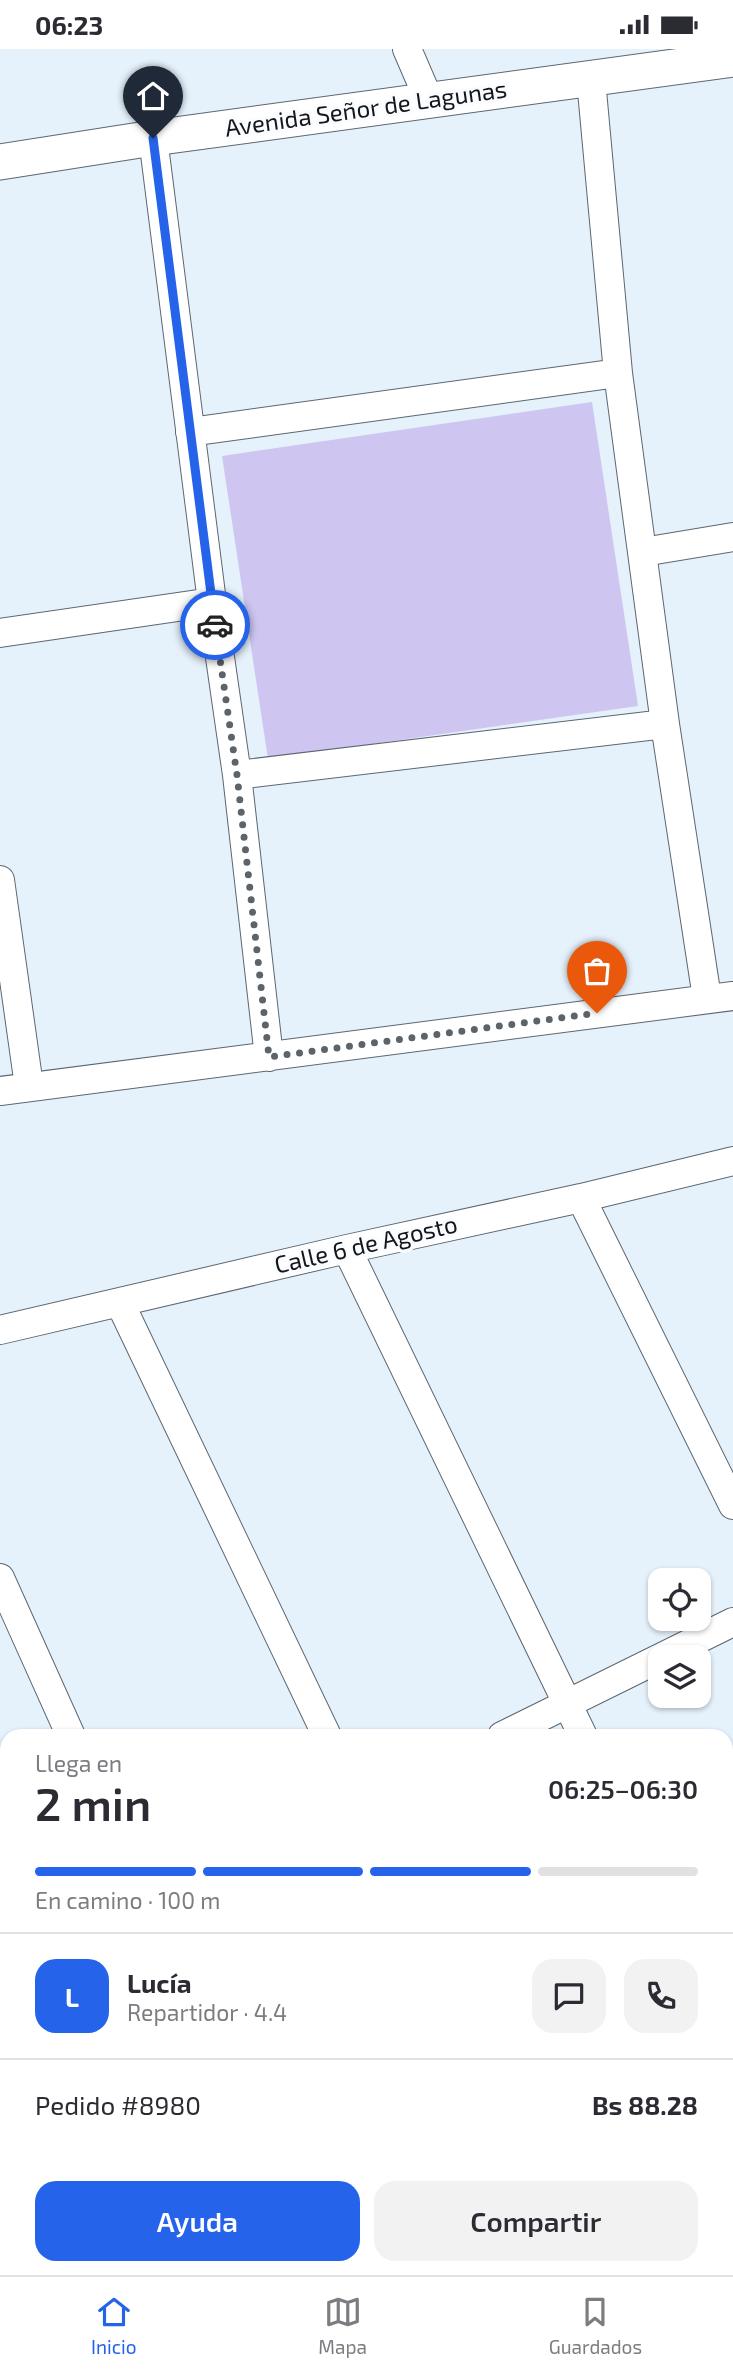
<!DOCTYPE html>
<html lang="es">
<meta charset="utf-8">
<style>
:root{--surface:#fff;--page:#f2f2f3;--text:#2b2b33;--muted:#7c7c81;--line:#e1e1e2;--accent:#2563eb}
body{margin:0;font-family:"Exo 2",sans-serif;background:var(--page);color:var(--text);height:100vh;display:flex;flex-direction:column;font-size:26px;white-space:nowrap}
*{box-sizing:border-box;margin:0}
p{font-size:23px;color:var(--muted)}
.icon{flex:none;width:38px;height:38px;fill:none;stroke:currentColor;stroke-width:2;stroke-linecap:round;stroke-linejoin:round}
.map{position:relative;flex:1;overflow:hidden}
.details{position:absolute;left:0px;top:1680px;width:733px;height:546px;display:flex;flex-direction:column;background:var(--surface);border-radius:21px 21px 0 0;box-shadow:0 2px 5px #0004}
.details>*{flex:none}
.fabs{position:absolute;left:648px;top:1519px;display:grid;gap:14px}
.fabs a{display:grid;place-items:center;width:63px;height:63px;border-radius:14px;background:var(--surface);box-shadow:0 2px 5px #0004;font-size:35px}
.pin{position:absolute;display:grid;place-items:center;width:60px;height:60px;color:#fff;margin:-72px -30px;border-radius:50% 50% 50% 0;rotate:-45deg;box-shadow:0 0 7px #0007}
.pin .icon{rotate:45deg}
.courier{position:absolute;display:grid;place-items:center;width:70px;height:70px;margin:-35px;border:5px solid #2563eb;border-radius:50%;background:#fff;color:#222;box-shadow:0 2px 9px #0007}
.overview em{font-style:normal;font-weight:600}
.overview div{display:flex;flex-direction:column-reverse}
.overview{display:flex;align-items:center;justify-content:space-between;height:119px;padding:0 35px}
h1{font-size:46px;font-weight:600;line-height:52px}
.bar{display:grid;grid-template-columns:repeat(4,1fr);gap:10px 7px;align-content:center;height:84px;padding:0 35px}
.bar i{height:9px;border-radius:5px;background:var(--line)}
.bar .active{background:var(--accent)}
.bar p{grid-column:span 4}
.line{display:flex;align-items:center;gap:18px;padding:0 35px;border-top:2px solid var(--line)}
.line div{flex:1}
.round{display:grid;place-items:center;flex:none;width:74px;height:74px;border-radius:21px;background:var(--page)}
.button{display:flex;gap:14px;margin-top:auto;padding:14px 35px}
.button a{flex:1;height:80px;border-radius:21px;background:var(--accent);color:#fff;font-size:28px;font-weight:600;line-height:80px;text-align:center}
.button a+a{background:var(--page);color:var(--text)}
.status{display:flex;justify-content:space-between;align-items:center;height:49px;padding:0 35px;background:var(--surface);direction:ltr}
.status svg{height:19px;fill:currentColor}
.menu{display:flex;justify-content:space-around;align-items:center;height:98px;border-top:2px solid var(--line);background:var(--surface);font-size:19px;color:var(--muted)}
.menu a{display:grid;justify-items:center;gap:4px}
.menu .active{color:var(--accent)}
.map>svg:first-child{display:block}
</style>
<div class="status"><b>06:23</b><svg viewBox="0 0 49 12"><path d="M0 12V9h3v3zM5 12V6h3v6zM10 12V3h3v9zM15 12V0h3v12zM26 1h20v11H26zM47 4h2v5h-2z"/></svg></div>
<div class="map">
<svg width="733" height="2226" viewBox="0 0 733 2226">
<rect width="100%" height="100%" fill="#e5f1fb"/>
<!-- green -->
<path fill="#cec6f1" d="M592 353 638 657 268 710 222 407Z"/>
<g fill="none" stroke-linecap="round" stroke-linejoin="round">
<!-- minor casing -->
<g stroke="#5d6770" stroke-width="30">
<path id="minor" d="M407 0 429 51
M591 31 618 324 665 675 707 949
M153 89 212 553 237 726 269 1008
M190 383 618 324
M643 503 733 488
M0 584 212 553
M237 726 665 675
M0 831 29 1037
M0 1042 733 947
M581 1149 733 1456
M347 1200 583 1687
M120 1254 327 1687
M0 1281 347 1200 581 1149 733 1112
M0 1529 71 1687
M662 1608 733 1573
M502 1687 660 1609
M726 1877 733 1875
M0 1932 7 1928
M0 2089 7 2103
M726 2168 733 2164
M0 2216 7 2212
M709 2219 712 2226
M625 2226 637 2219"/>
</g>
<!-- tertiary casing -->
<g stroke="#5d6770" stroke-width="37">
<path id="tertiary" d="M0 113 153 89 733 10"/>
</g>
<!-- minor -->
<use href="#minor" stroke="#fff" stroke-width="28"/>
<!-- tertiary -->
<use href="#tertiary" stroke="#fff" stroke-width="35"/>
</g>
<g fill="none" stroke-linecap="round" stroke-linejoin="round">
<!-- done -->
<path stroke="#5c6369" stroke-width="7" stroke-dasharray="0 12.6" d="M215 576 237 726 269 1008 597 964"/>
<!-- route -->
<path stroke="#2563eb" stroke-width="9" d="M153 89 215 576"/>
</g>
<g text-anchor="middle" stroke-width="7" stroke-linejoin="round" paint-order="stroke">
<!-- street labels -->
<g font-size="24" fill="#13171a" stroke="#fafcff">
<text transform="translate(366 60) rotate(-8)" y="8">Avenida Señor de Lagunas</text>
<text transform="translate(366 1196) rotate(-13)" y="8">Calle 6 de Agosto</text>
</g>
</g>
</svg>
<div class="fabs">
<a><svg class="icon" aria-label="locate" viewBox="0 0 24 24"><circle cx="12" cy="12" r="6"/><path d="M12 2v4M12 18v4M2 12h4M18 12h4"/></svg></a>
<a><svg class="icon" aria-label="layers" viewBox="0 0 24 24"><path d="M12 4l9 5-9 5-9-5zM3 14l9 5 9-5"/></svg></a>
</div>
<div class="pin" style="left:597px;top:964px;background:#ea580c"><svg class="icon" aria-label="bag" viewBox="0 0 24 24"><path d="M5 8h14l-1 12H6zM9 8a3 3 0 0 1 6 0"/></svg></div>
<div class="pin" style="left:153px;top:89px;background:#1f2937"><svg class="icon" aria-label="home" viewBox="0 0 24 24"><path d="M3 11l9-7 9 7M6 9v11h12V9"/></svg></div>
<div class="courier" style="left:215px;top:576px"><svg class="icon" aria-label="car" viewBox="0 0 24 24"><path d="M5 17H2v-5l4-1 3-4h7l3 4 3 1v5h-3M9 17h6M6 11h13"/><circle cx="7" cy="17" r="2"/><circle cx="17" cy="17" r="2"/></svg></div>
<section class="details">
<div class="overview"><div><h1>2 min</h1><p>Llega en</p></div><em>06:25–06:30</em></div>
<div class="bar"><i class="active"></i><i class="active"></i><i class="active"></i><i></i><p>En camino · 100 m</p></div>
<div class="line" style="height:126px"><b class="round" style="background:var(--accent);color:#fff">L</b><div><b>Lucía</b><p>Repartidor · 4.4</p></div><a class="round"><svg class="icon" aria-label="chat" viewBox="0 0 24 24"><path d="M4 5h16v11H9l-5 4z"/></svg></a><a class="round"><svg class="icon" aria-label="phone" viewBox="0 0 24 24"><path d="M5 4h4l2 5-3 2q2 4 5 5l2-3 5 2v4C11 20 4 13 5 4z"/></svg></a></div>
<div class="line" style="height:91px"><div>Pedido #8980</div><b>Bs 88.28</b></div>
<div class="button"><a>Ayuda</a><a>Compartir</a></div>
</section>
</div>
<nav class="menu">
<a class="active"><svg class="icon" aria-label="home" viewBox="0 0 24 24"><path d="M3 11l9-7 9 7M6 9v11h12V9"/></svg>Inicio</a>
<a><svg class="icon" aria-label="map" viewBox="0 0 24 24"><path d="M3 6l6-2 6 2 6-2v14l-6 2-6-2-6 2zM9 4v14M15 6v14"/></svg>Mapa</a>
<a><svg class="icon" aria-label="saved" viewBox="0 0 24 24"><path d="M7 4h10v16l-5-4-5 4z"/></svg>Guardados</a>
</nav>
